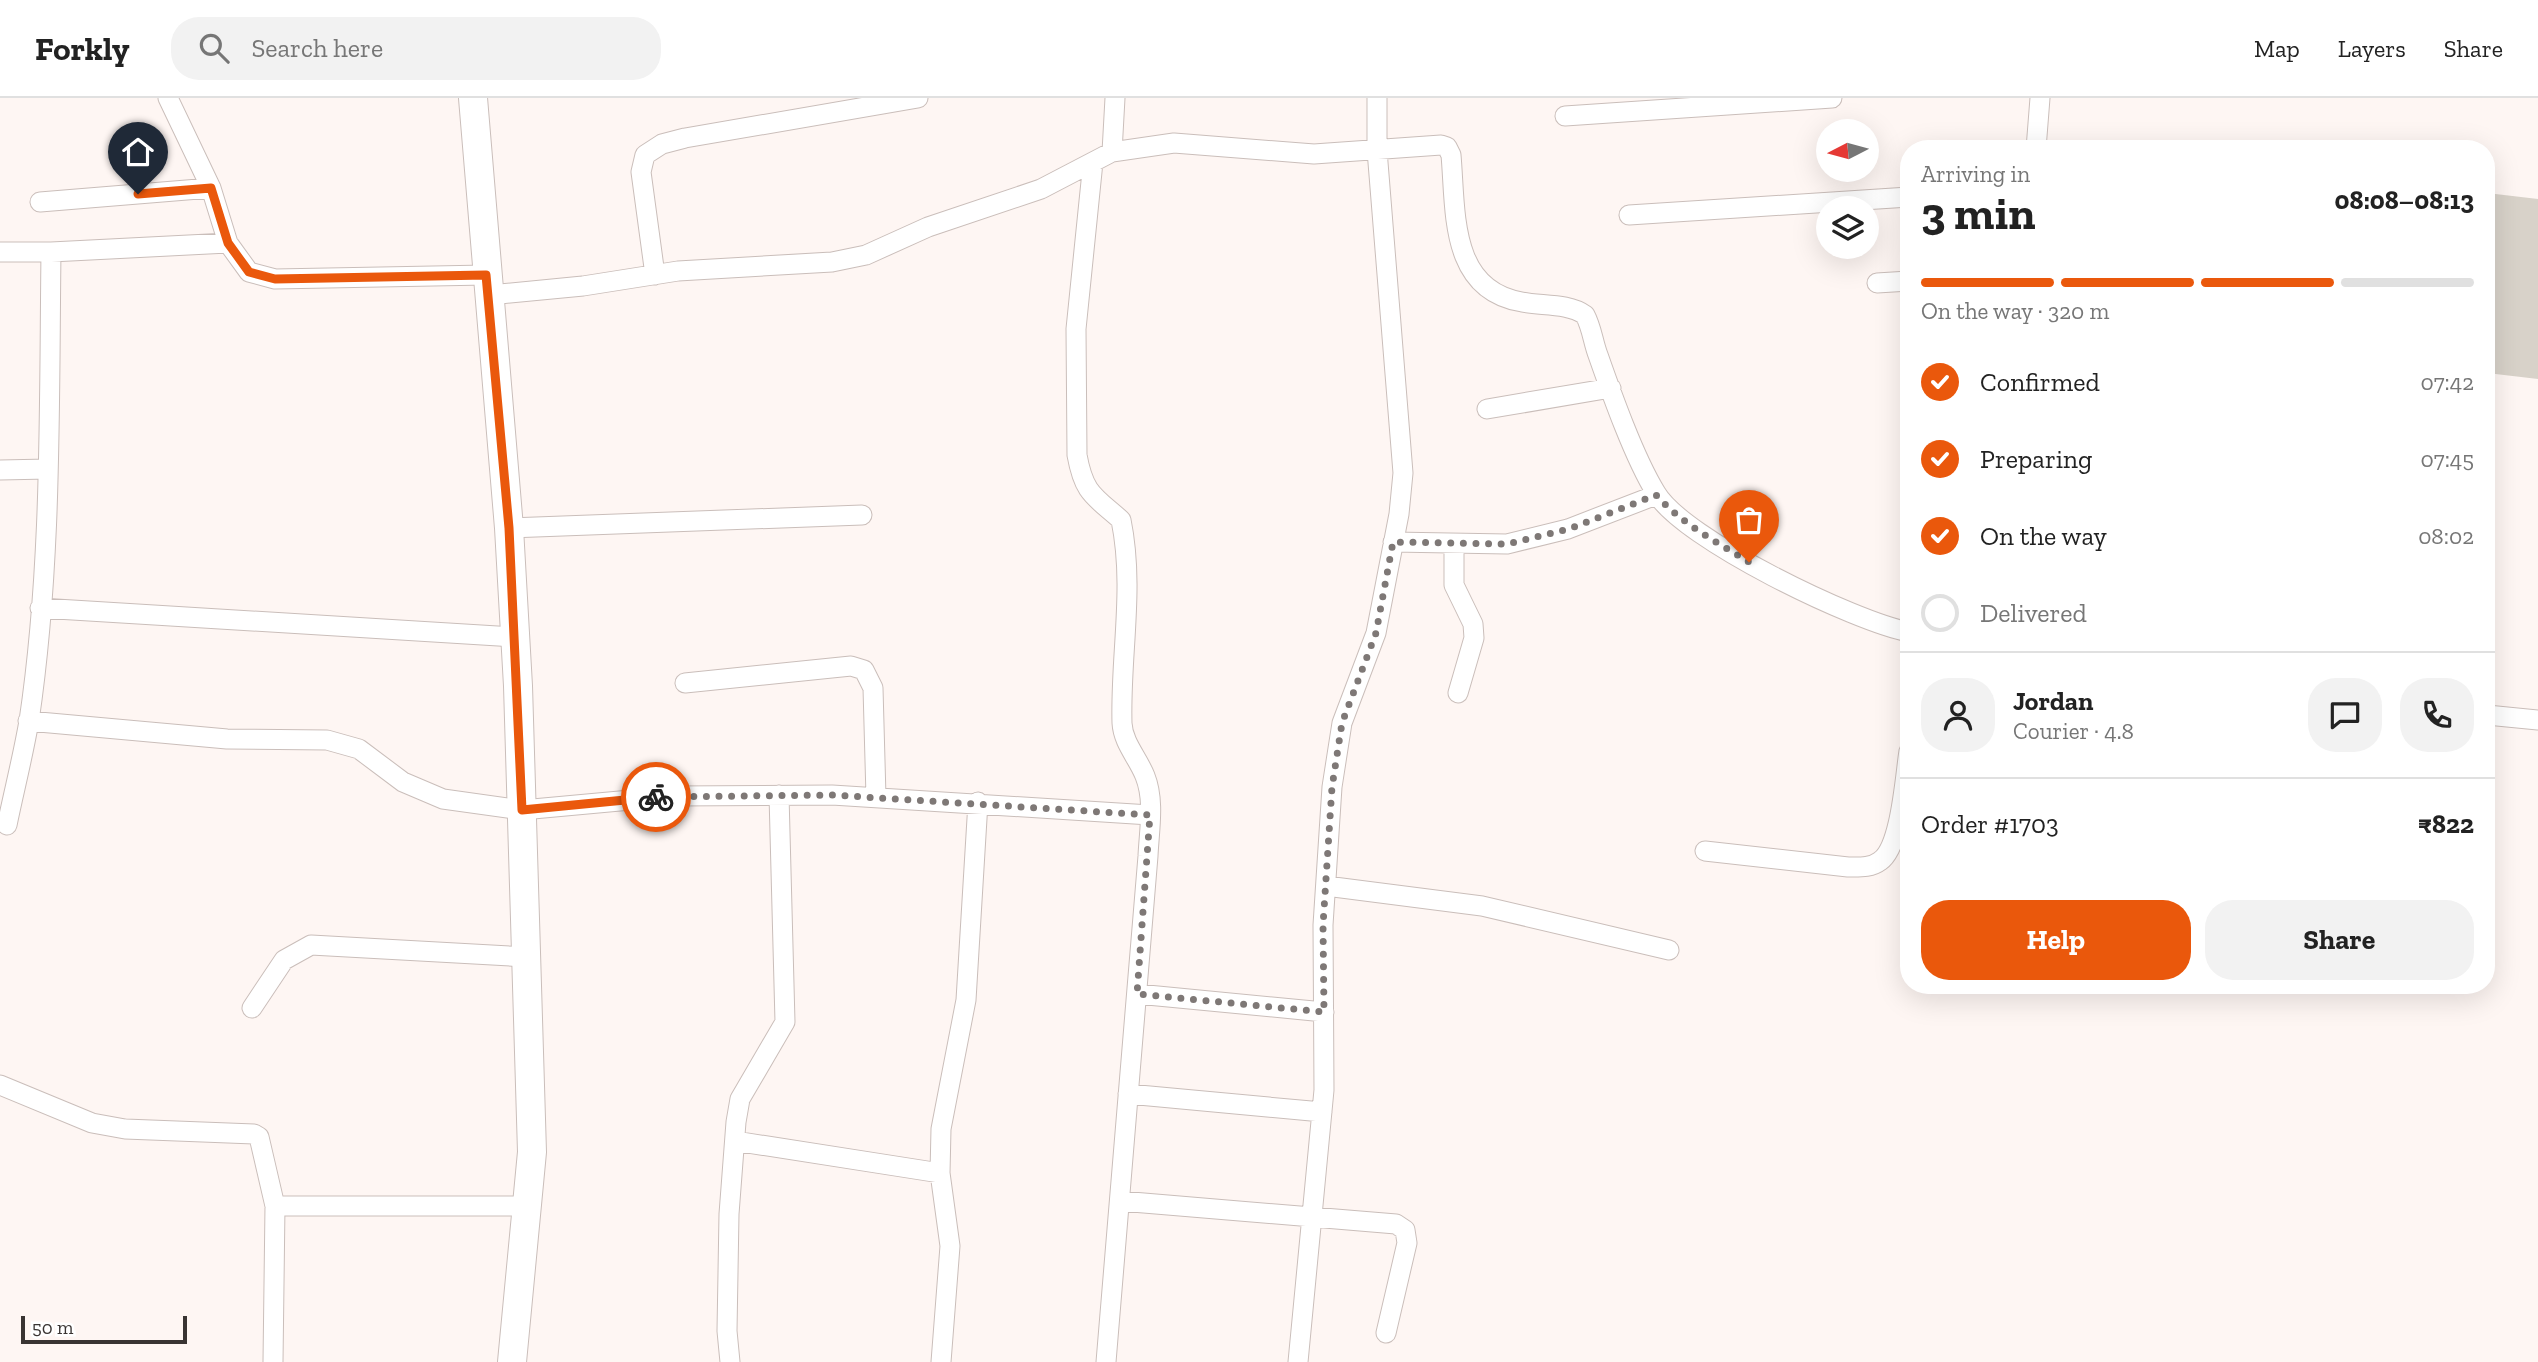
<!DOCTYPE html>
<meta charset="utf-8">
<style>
:root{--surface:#fff;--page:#f2f2f2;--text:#222;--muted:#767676;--line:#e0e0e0;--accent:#ea580c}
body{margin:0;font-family:"Zilla Slab",serif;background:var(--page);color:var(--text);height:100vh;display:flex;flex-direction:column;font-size:26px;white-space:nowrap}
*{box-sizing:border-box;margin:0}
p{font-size:23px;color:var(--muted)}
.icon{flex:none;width:38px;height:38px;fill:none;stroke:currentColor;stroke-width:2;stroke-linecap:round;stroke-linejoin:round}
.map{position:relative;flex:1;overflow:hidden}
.side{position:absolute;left:1900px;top:42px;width:595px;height:854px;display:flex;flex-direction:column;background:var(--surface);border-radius:28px;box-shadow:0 7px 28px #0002}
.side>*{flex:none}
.needle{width:46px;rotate:264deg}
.buttons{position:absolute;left:1816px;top:21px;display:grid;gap:14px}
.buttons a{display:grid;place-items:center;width:63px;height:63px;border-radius:50%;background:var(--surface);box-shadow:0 7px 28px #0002;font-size:35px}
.scale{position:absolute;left:21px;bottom:18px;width:166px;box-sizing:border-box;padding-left:7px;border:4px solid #393432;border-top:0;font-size:19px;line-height:24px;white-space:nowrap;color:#393432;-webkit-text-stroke:5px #fff;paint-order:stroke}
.pin{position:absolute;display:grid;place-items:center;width:60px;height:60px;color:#fff;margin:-72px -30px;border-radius:50% 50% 50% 0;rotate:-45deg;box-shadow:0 0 7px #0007}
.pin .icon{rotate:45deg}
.courier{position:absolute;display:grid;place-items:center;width:70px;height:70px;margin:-35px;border:5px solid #ea580c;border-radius:50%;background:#fff;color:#222;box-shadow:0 2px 9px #0007}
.overview em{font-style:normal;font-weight:700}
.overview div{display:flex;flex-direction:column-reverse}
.overview{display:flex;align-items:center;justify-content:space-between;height:119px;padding:0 21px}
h1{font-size:46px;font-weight:700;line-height:52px}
.bar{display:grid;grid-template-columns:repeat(4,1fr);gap:10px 7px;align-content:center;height:84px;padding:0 21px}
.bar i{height:9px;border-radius:5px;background:var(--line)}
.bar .current{background:var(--accent)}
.bar p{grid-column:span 4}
.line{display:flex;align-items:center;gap:18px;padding:0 21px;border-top:2px solid var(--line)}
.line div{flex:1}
.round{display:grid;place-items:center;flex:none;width:74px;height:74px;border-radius:28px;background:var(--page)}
ol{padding:0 21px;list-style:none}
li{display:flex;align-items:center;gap:21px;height:77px}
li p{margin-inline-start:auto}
li .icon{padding:7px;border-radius:50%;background:var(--accent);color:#fff;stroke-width:4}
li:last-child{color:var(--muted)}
li i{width:38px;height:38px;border:4px solid var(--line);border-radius:50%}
.button{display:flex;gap:14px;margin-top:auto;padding:14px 21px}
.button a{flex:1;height:80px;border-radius:28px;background:var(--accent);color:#fff;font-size:28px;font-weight:700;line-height:80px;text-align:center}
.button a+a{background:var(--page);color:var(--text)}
header{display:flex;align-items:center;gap:42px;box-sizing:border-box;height:98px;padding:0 35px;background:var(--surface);border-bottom:2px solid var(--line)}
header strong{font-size:33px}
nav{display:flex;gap:38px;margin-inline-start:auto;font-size:24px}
.search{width:490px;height:63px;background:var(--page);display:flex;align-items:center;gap:18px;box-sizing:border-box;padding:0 24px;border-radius:28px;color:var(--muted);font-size:26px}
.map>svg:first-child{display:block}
</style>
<header>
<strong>Forkly</strong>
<div class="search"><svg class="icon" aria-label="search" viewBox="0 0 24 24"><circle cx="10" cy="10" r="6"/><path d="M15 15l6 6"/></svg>Search here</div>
<nav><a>Map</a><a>Layers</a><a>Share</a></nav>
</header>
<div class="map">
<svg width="2538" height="1264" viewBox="0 0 2538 1264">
<rect width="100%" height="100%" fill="#fef6f3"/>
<!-- building -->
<path fill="#d8d2c9" d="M2487 95 2538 101V281L2487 275Z"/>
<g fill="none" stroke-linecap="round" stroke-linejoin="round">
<!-- street casing -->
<g stroke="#cabeba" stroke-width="21">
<path id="street" d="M168 0 211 90 228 145 249 174 275 181 486 177
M1565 18 1832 0
M2036 51 2040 0
M1112 54 1115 0
M1093 64 1076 231 1077 357C1084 396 1094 398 1121 422 1135 490 1120 557 1122 625 1123 645 1138 660 1145 678 1155 703 1149 733 1148 758L1106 1264
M40 104 211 90
M1629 117 1909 99
M0 154H51
M655 177 641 74 645 57 662 46 685 40 918 0
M1877 185 1909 183
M490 197 583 188 678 173 832 164 866 157 928 129 1041 91 1112 54 1174 45 1314 56 1441 47 1447 49 1451 57C1456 113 1449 192 1522 204 1542 208 1568 205 1585 217 1592 230 1593 244 1598 257 1612 297 1634 359 1656 395 1683 441 1855 524 1909 534
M1487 311 1611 290
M0 372 48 371
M509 430 862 417
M1393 444 1507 446 1568 431 1656 397
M1454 446V487L1473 526 1474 540 1458 595
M40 510 515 539
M685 585 851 568 864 572 873 590 876 699
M2487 617 2538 622
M28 623 227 641 327 642 359 651 403 684 443 701 522 712 674 698 832 697 1150 717
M7 727C14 693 23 658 29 623 52 468 49 310 51 154L228 145
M1705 753 1848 769C1859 769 1871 770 1880 763 1901 749 1905 678 1909 653
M1326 788 1482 808 1669 852
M1137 896 1324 914
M252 910 284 862 311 847 526 859
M0 987 92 1025 125 1031 254 1036 259 1039 275 1108 273 1264
M1128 996 1322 1014
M735 1043 940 1075
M1120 1103 1396 1126 1405 1132 1407 1145 1386 1235
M275 1108H525
M730 1264 727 1233 729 1116 736 1024 740 1001 785 924 779 697
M941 1264 950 1148 940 1075 941 1031 966 902 978 704
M1298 1264 1324 992 1323 827 1332 689 1342 625 1376 535 1399 416 1403 375 1377 52V0"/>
</g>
<!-- secondary casing -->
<g stroke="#cabeba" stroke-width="30">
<path id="secondary" d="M473 0 509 430 518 588 532 1054 512 1264"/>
</g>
<!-- street -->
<use href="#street" stroke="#fff" stroke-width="19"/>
<!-- secondary -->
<use href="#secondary" stroke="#fff" stroke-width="28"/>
</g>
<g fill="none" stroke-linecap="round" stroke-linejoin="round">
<!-- done -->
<path stroke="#7e7876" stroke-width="7" stroke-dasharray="0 12.6" d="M656 699 832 697 1150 717 1137 896 1324 914 1323 827 1332 689 1342 625 1376 535 1393 444 1507 446 1569 431 1656 397C1682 426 1717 444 1749 464"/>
<!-- route -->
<path stroke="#ea580c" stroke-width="9" d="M138 96 211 90 228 145 249 174 275 181 486 177 509 430 522 712 656 699"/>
</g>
</svg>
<div class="buttons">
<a><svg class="needle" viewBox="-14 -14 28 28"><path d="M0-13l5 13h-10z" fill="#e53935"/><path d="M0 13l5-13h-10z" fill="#767676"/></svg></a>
<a><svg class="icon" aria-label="layers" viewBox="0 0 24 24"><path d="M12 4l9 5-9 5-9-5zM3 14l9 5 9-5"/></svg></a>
</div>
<div class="scale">50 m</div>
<div class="pin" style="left:1749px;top:464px;background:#ea580c"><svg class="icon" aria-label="bag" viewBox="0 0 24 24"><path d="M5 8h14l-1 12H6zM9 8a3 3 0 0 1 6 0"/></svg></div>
<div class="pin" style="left:138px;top:96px;background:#1f2937"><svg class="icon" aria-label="home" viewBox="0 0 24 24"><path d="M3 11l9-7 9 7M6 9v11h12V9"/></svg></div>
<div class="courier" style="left:656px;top:699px"><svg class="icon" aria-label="bike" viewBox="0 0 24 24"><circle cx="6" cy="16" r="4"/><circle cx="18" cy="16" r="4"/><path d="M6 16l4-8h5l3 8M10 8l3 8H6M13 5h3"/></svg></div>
<section class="side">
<div class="overview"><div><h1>3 min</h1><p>Arriving in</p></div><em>08:08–08:13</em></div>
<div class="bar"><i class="current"></i><i class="current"></i><i class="current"></i><i></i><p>On the way · 320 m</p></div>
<ol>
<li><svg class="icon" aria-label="check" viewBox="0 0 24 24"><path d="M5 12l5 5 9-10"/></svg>Confirmed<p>07:42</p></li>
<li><svg class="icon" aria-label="check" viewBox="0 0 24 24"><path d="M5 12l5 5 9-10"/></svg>Preparing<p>07:45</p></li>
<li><svg class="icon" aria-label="check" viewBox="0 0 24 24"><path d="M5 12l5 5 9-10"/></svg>On the way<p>08:02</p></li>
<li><i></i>Delivered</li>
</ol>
<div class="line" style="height:126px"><a class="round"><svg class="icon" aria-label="person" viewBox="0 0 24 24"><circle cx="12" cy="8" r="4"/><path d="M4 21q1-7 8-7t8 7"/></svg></a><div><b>Jordan</b><p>Courier · 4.8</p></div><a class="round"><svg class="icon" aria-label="chat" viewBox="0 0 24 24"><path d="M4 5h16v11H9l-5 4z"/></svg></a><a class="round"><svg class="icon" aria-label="phone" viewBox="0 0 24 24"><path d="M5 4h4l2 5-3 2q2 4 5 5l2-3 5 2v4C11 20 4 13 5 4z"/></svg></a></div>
<div class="line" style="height:91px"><div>Order #1703</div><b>₹822</b></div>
<div class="button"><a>Help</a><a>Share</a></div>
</section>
</div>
